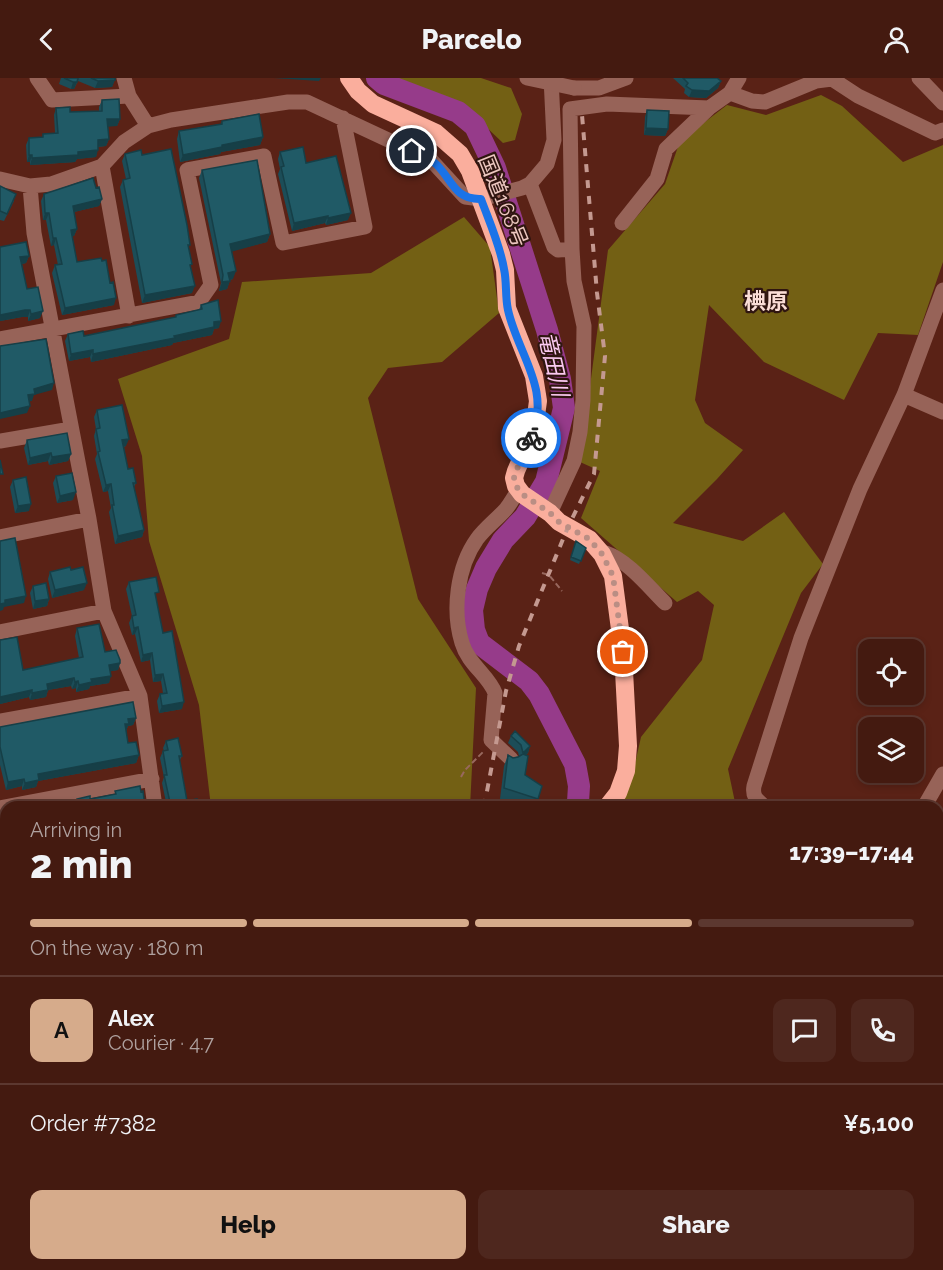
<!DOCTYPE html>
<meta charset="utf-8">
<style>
:root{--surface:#441a10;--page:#4e271e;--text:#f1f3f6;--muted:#afa19f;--line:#5c3830;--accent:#d6ab8b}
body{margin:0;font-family:Raleway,"Noto Sans JP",sans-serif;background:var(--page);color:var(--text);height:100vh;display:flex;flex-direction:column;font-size:22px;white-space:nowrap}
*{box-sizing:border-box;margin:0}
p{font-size:20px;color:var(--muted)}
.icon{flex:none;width:33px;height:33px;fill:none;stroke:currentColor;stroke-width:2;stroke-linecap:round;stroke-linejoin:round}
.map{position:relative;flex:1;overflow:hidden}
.side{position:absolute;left:0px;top:723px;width:944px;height:470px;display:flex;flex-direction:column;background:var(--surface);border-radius:18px 18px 0 0;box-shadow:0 3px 9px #0003,0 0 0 2px var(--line)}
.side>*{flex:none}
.tools{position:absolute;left:858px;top:561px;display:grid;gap:12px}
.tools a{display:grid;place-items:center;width:66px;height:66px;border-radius:12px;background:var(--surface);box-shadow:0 3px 9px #0003,0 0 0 2px var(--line);font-size:30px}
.pin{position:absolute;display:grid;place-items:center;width:51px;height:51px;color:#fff;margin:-26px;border:3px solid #fff;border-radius:50%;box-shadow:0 2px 6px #0007}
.courier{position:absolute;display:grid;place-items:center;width:60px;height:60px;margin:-30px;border:4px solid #1a73e8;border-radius:50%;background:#fff;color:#222;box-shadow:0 2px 8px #0007}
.overview em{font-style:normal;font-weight:800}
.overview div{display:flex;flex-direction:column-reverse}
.overview{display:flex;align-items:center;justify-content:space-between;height:102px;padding:0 30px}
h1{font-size:39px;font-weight:800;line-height:45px}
.bar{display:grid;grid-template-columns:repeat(4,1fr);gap:9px 6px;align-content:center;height:72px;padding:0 30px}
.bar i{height:8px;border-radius:4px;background:var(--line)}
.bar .on{background:var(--accent)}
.bar p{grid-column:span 4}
.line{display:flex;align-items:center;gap:15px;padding:0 30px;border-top:2px solid var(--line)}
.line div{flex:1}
.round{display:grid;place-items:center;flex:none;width:63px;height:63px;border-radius:12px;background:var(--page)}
.cta{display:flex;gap:12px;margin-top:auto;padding:12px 30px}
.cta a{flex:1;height:69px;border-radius:12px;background:var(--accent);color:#111;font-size:24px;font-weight:800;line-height:69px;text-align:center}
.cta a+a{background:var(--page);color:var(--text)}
header{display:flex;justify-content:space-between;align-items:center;height:78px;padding:0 30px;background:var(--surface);font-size:27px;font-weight:800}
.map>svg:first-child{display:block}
</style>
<header><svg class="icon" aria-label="back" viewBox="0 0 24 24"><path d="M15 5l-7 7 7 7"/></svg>Parcelo<svg class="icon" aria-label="person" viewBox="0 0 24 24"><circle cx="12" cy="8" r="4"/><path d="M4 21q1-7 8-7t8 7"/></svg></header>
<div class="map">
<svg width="943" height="1192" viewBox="0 0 943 1192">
<rect width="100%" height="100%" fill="#5a2216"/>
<!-- forest -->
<path fill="#736014" d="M384 0H481L511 10 522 36 515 62 503 65 463 27Z
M821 17 842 28 903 84 943 67V184L918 257 878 255 844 322 764 284 709 227 695 322 705 345 743 372 717 401 673 445 743 463 784 434 823 486 801 515 728 691 736 729H615L632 699 641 659 702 582 714 527 698 513 677 524 581 440 600 393 580 384 608 172 665 106 680 63 727 27 766 37Z
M464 139 490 169 499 235 442 284 388 290 368 320 418 521 476 610 470 729H211L199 627 149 463 142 378 118 301 229 261 242 204 371 195Z"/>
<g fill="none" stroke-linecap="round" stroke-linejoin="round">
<!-- river -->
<path stroke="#963b8a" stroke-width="22" d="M377 0 384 6 458 34 475 48 495 90 547 252 560 301 564 330 546 404 525 439 503 462 486 490 477 511 472 532 474 552 479 565 529 603 539 616 575 686 579 708 578 724 575 729
M189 1186 190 1192
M429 1186 431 1192"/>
<!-- path -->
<path stroke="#98685e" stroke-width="2" stroke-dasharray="6 3" stroke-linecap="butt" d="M542 495 549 497 562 513
M461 699 465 692 483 674"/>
<!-- minor -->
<path stroke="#976358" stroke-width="15" d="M37 0 52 22 129 18 148 48
M124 0 129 18
M739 0 730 15 752 23 765 24 816 3 832 1 858 18 935 55 943 52
M919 0 943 25
M574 10H599L626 0
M102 88 129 238
M0 101 30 108 51 106 102 88 124 64 148 48 171 42 288 24H307L431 82 465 119 481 121 522 110 530 106 547 86 554 62 551 0
M530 106 554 169 558 172 572 171
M30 108 34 155 89 441 104 533 140 618 155 729
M622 145 657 101 666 71 709 30
M0 261 199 224 211 207 187 92 264 78 283 165 365 149 343 40
M904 317 943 334
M0 363 71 351
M550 435 574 383 580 354 583 322 584 248 574 203 572 171 570 31 607 26 709 30 730 15
M0 459 89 441
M602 476 606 475C627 482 649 509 665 525
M0 554 104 533
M0 643 140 618
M511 681 491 662 495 615C489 598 468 586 462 565 452 533 457 489 477 461 485 450 496 442 506 431 511 425 514 418 519 412
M765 729C757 722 752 719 754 708L801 560 860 411 904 317 943 212
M924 729 943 696
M0 730 152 701
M0 819 6 818
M938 840 943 830
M938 882 943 885
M0 975 6 974
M0 1129 6 1128
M938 1177 943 1179
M384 1186 385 1192
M567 1186 568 1192
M932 1186 933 1192
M15 1192 29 1186
M779 1192 782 1186"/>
<!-- highway -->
<path stroke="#faae9d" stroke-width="18" d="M349 0 358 13 373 26 436 55 460 76 470 93 501 176 505 192 507 230 534 298 538 323 534 352 516 393 514 400 516 408 522 416 550 435 559 444 589 461 602 476 613 498 623 574 628 668 626 693 618 715 607 729
M587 1186 589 1192"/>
<!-- rail -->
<path stroke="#c49990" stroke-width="4" stroke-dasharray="8 8" stroke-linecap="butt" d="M484 729 506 613 519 568 568 449 594 396 605 278 597 215 582 37
M525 1186 526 1192"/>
<!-- minor-bridge -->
<path stroke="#976358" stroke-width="15" d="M527 0 574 10"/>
</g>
<!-- wall -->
<path fill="#1c4d58" d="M61 0H115L112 9 95 10 78 3 74 11H71L59 6Z
M673 0H717L721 3 718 10 706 20 689 19 684 15 685 11Z
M102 22 120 41 117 48H108L109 61 106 68 98 69 96 79 77 81 75 84 30 87V84H27L26 67 29 60 42 59 43 56 55 55 54 37 56 30 70 34 99 33V29Z
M647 32 668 51 665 58 644 57 645 39Z
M222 43 263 59 260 67 221 74 220 76 180 84 177 61 179 53 221 46Z
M280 74 306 85 348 142 326 147 325 145 292 153 278 96 280 91 278 81Z
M125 76 142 77 189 171 192 215 142 225 120 109 123 102 126 101 122 83Z
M202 92 270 156 267 164 231 173 233 201 230 202 227 211 219 213 221 205 199 100Z
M0 108 14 123 4 143 0 142Z
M96 110 102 121 99 128 74 134 77 151 74 158H72L77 184 114 227 62 237 52 195 55 187H58L54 167 51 168 46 142H43L41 123 44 116Z
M0 169 29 178 26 185 22 186 27 211 40 240 28 243V239H22L0 243Z
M201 227 219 250 214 251 212 257 173 265 172 267 91 284 90 279 69 283 65 263 68 256 84 258 175 240 176 237 199 232Z
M97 332 126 368 124 369 128 391 136 405 134 409 144 452 142 459 115 466 109 434 111 430 108 413 103 414 95 381 97 376 94 358 96 351 94 339Z
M27 362 71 376 68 383 49 387 48 383 28 387 24 370Z
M56 398 73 422 57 425 53 405Z
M13 402 29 433 15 435 10 409Z
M576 463 586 470 579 486 570 482Z
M71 492 84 512 52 520 48 501 50 494Z
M129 504 156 522 163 555 182 631 159 635 157 623 160 616 163 615 161 603 153 604 150 582 141 584 135 556 132 557 129 545 132 538 126 511Z
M33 508 49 521 47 528 33 531 30 515Z
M77 550 105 574 120 585 118 592 111 593 109 605 90 608 89 611 76 614V610L72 611 71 608 48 612 46 619 30 622 29 619 0 626V562L23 592 79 580 75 558Z
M136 640 133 647 128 648 126 653 128 665 139 677 136 685 38 703 36 709 22 712V708L6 712 0 687V649Z
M511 658 530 668 528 675 526 677 525 697 542 708 535 729H526L500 721 504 688 508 677 513 680 519 678 518 674 508 665Z
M166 663 182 678 179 684 187 723 198 729H167L162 705 164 699 160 680 163 673H164L163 670Z
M5 1056H6L5 1078 3 1063Z"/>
<!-- shaded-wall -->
<path fill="#163f47" d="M79 0 74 11H71L73 4Z
M274 0H321L319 3Z
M115 2 112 9 95 10 98 3Z
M721 3 718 10 706 20 689 19 692 12Z
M107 41H120L117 48 105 49Z
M646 50 668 51 665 58 644 57Z
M263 59 260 67 221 74 220 76 180 84 183 77 222 67Z
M109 61 106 68 95 69 98 62Z
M98 72 96 79 77 81 75 84 30 87 32 80Z
M29 77H32L30 84H27Z
M102 121 99 128 70 135 73 128Z
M45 135H49L46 142H43Z
M351 135 348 142 326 147 328 140Z
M328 138 325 145 292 153 294 145Z
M77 151 74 158 69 159 71 152Z
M270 156 267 164 227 175 230 166Z
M53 160H56L54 167 51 168Z
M29 178 26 185 18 187 20 179Z
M236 193 233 201 225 203 228 195Z
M230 203 227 211 219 213 222 204Z
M195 208 192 215 142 225 145 217Z
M116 220 114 227 62 237 65 230Z
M25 232H30L28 239H22L0 243V237Z
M43 233 40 240 28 243 31 236Z
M221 243 219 250 214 251 212 257 173 265 172 267 91 284 93 276 174 258 214 244Z
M93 272 90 279 69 283 71 276Z
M54 305 52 312 34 317 32 323 25 324 28 317 34 311Z
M30 328 27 335 0 341V335Z
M129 361 126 368 120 369 122 362Z
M51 375 48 383 28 387 30 380Z
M71 376 68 383 49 387 52 379Z
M111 406 108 413 103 414 106 407Z
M76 414 73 422 57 425 60 418Z
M31 426 29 433 15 435 18 428Z
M144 452 142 459 115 466 118 458Z
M87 505 84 512 52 520 55 512Z
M26 518 24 525 4 529 3 532 0 533V526L5 522Z
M49 521 47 528 33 531 35 523Z
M138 549 135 556 132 557 134 550Z
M152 575 150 582 141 584 143 577Z
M120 585 118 592 107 594 109 587Z
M163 596 161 603 153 604 155 597Z
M111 598 109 605 90 608 89 611 76 614 79 607 91 601Z
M74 600 71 608 48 612 46 619 30 622 32 615 47 606Z
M78 603 76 610 72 611 75 604Z
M32 612 29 619 0 626V619Z
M184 624 182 631 159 635 162 628Z
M136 640 133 647 128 648 126 653 125 646 128 641Z
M530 668 528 675 521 682 523 675Z
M139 677 136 685 38 703 36 709 22 712 25 705 38 696Z
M24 701 22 708 6 712 8 704Z
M6 789V795L0 796V790Z
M6 871V878L0 879V872Z
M6 946V953L3 954 1 958H0V951L3 947Z
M6 997V1004L0 1005V998Z"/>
<!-- building -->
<path fill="#205a66" stroke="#163f47" stroke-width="1.5" d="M64 0H78L77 4H73Z
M91 0H115V2L98 3Z
M683 0H717L721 3 709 13 692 12 686 8 688 5Z
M119 21 120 41H107L109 61 98 62V72L78 74V77L32 80V77H29V60L43 59V56L58 55 56 30 70 29V34L102 33V22Z
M647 32 669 33 668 51 646 50Z
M259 36 263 59 222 67V69L183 77 179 53 222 46V43Z
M303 69 306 85 336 78 351 135 328 140V138L294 145 281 89 284 88 280 74Z
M171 71 187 147 190 167H188L192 186 190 187 195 208 145 217 123 102 130 100 125 76 141 72 142 77Z
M257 82 270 156 230 166 236 193 228 195 230 203 222 204 223 197 202 92Z
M93 100 96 110 99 109 102 121 73 128 77 151 71 152 77 184 101 180 102 183 106 182 110 205 113 204 116 220 65 230 55 187 62 186 56 160H53L49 135H45L44 116Z
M0 108 16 116 7 136 0 133Z
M26 164 29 178 20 179 27 211 38 209 43 233 31 236 30 232H25L0 237V169Z
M218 222 221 243 214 244V249L174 258 175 260 93 276V272L71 276 68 256 83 253 84 258 176 239V237L202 231 201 227Z
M46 261 54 305 34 311 35 316 28 317 30 328 0 335V268Z
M122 327 129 361 122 362 128 391 133 390 136 405H133L144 452 118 458 112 427H114L111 406 106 407 98 374 100 373 96 351 100 350 97 332Z
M67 355 71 376 52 379 51 375 30 380 27 362Z
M0 382 3 396H0Z
M72 395 76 414 60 418 56 398Z
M26 399 31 426 18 428 13 402Z
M15 460 26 518 5 522V525L0 526V463Z
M576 463 586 470 581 483 571 479Z
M70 489 71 492 83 489 87 505 55 512 50 494Z
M156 499 159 514 155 515 163 555 172 553 184 624 162 628 160 616 167 615 163 596 155 597 152 575 143 577 138 549 134 550 132 538 136 537 129 504Z
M46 505 49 521 35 523 33 508Z
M99 546 105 574 116 572 120 582V585L109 587 111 598 91 601 92 604 79 607 78 603 75 604 74 600 47 606 48 612 32 615V612L0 619V562L17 559 23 592 83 579 77 550Z
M133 624 136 640 128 641 129 646H125L128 665 136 664 139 677 38 696 39 702 25 705 24 701 8 704 0 669V649Z
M515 653 530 668 523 675 521 667 511 658Z
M178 660 182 678H179L187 723 197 721 198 729H171L164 697H167L163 673 168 672 166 663Z
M523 676 528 678 525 697 542 708 538 721 504 710 508 677 513 680 518 679Z
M140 708 141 714 143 713 145 729H60L78 724 77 721 90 718V721L116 716 115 713Z
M6 740V789L0 790V741Z
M6 824V871L0 872V825Z
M6 899V946L3 947 4 951H0V900Z
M6 977V997L0 998V978Z"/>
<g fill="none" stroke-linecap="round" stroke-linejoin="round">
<!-- done -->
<path stroke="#ba8e84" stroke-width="6" stroke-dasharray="0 10.8" d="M531 360 516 393 514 400 516 408 522 416 550 435 559 444 589 461 602 476 613 498 623 574"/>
<!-- route -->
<path stroke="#1a73e8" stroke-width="8" d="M412 73C420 77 430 80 437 87 452 102 455 122 481 121 489 143 500 167 504 191 507 204 505 219 508 232 518 277 552 311 531 360"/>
</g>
<g text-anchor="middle" stroke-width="4.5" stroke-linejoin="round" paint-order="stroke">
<!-- street labels -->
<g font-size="21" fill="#edc8c0" stroke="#2f1510">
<text transform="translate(503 123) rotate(68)" y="7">国道168号</text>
</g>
<!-- neighbourhood labels -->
<g font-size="22" font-weight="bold" fill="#faddd6" stroke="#2f1510">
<text x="766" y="231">椣原</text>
</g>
<!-- water labels -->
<g font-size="22" font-style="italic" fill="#fbcaf1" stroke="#2f1510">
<text transform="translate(554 286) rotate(77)" y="8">竜田川</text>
</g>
</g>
</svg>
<div class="tools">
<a><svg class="icon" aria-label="locate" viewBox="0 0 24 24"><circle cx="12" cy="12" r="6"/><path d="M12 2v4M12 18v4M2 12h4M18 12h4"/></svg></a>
<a><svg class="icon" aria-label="layers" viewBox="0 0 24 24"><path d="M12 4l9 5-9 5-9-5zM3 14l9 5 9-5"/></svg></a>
</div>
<div class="pin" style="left:623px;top:574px;background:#ea580c"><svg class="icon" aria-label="bag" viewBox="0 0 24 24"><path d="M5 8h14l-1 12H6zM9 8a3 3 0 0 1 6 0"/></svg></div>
<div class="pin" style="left:412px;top:73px;background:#1f2937"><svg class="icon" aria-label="home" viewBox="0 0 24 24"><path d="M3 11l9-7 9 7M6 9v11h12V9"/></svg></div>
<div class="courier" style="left:531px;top:360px"><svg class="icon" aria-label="bike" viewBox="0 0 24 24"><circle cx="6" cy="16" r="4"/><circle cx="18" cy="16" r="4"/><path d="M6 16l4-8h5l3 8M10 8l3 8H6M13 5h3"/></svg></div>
<section class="side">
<div class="overview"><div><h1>2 min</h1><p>Arriving in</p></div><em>17:39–17:44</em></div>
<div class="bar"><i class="on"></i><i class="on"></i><i class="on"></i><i></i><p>On the way · 180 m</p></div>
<div class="line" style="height:108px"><b class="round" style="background:var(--accent);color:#111">A</b><div><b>Alex</b><p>Courier · 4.7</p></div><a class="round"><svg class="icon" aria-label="chat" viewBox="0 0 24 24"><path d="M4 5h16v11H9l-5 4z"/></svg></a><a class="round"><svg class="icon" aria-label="phone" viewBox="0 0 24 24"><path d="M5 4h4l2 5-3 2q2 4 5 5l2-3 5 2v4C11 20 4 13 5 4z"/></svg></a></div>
<div class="line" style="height:78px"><div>Order #7382</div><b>¥5,100</b></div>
<div class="cta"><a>Help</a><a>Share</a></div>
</section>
</div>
